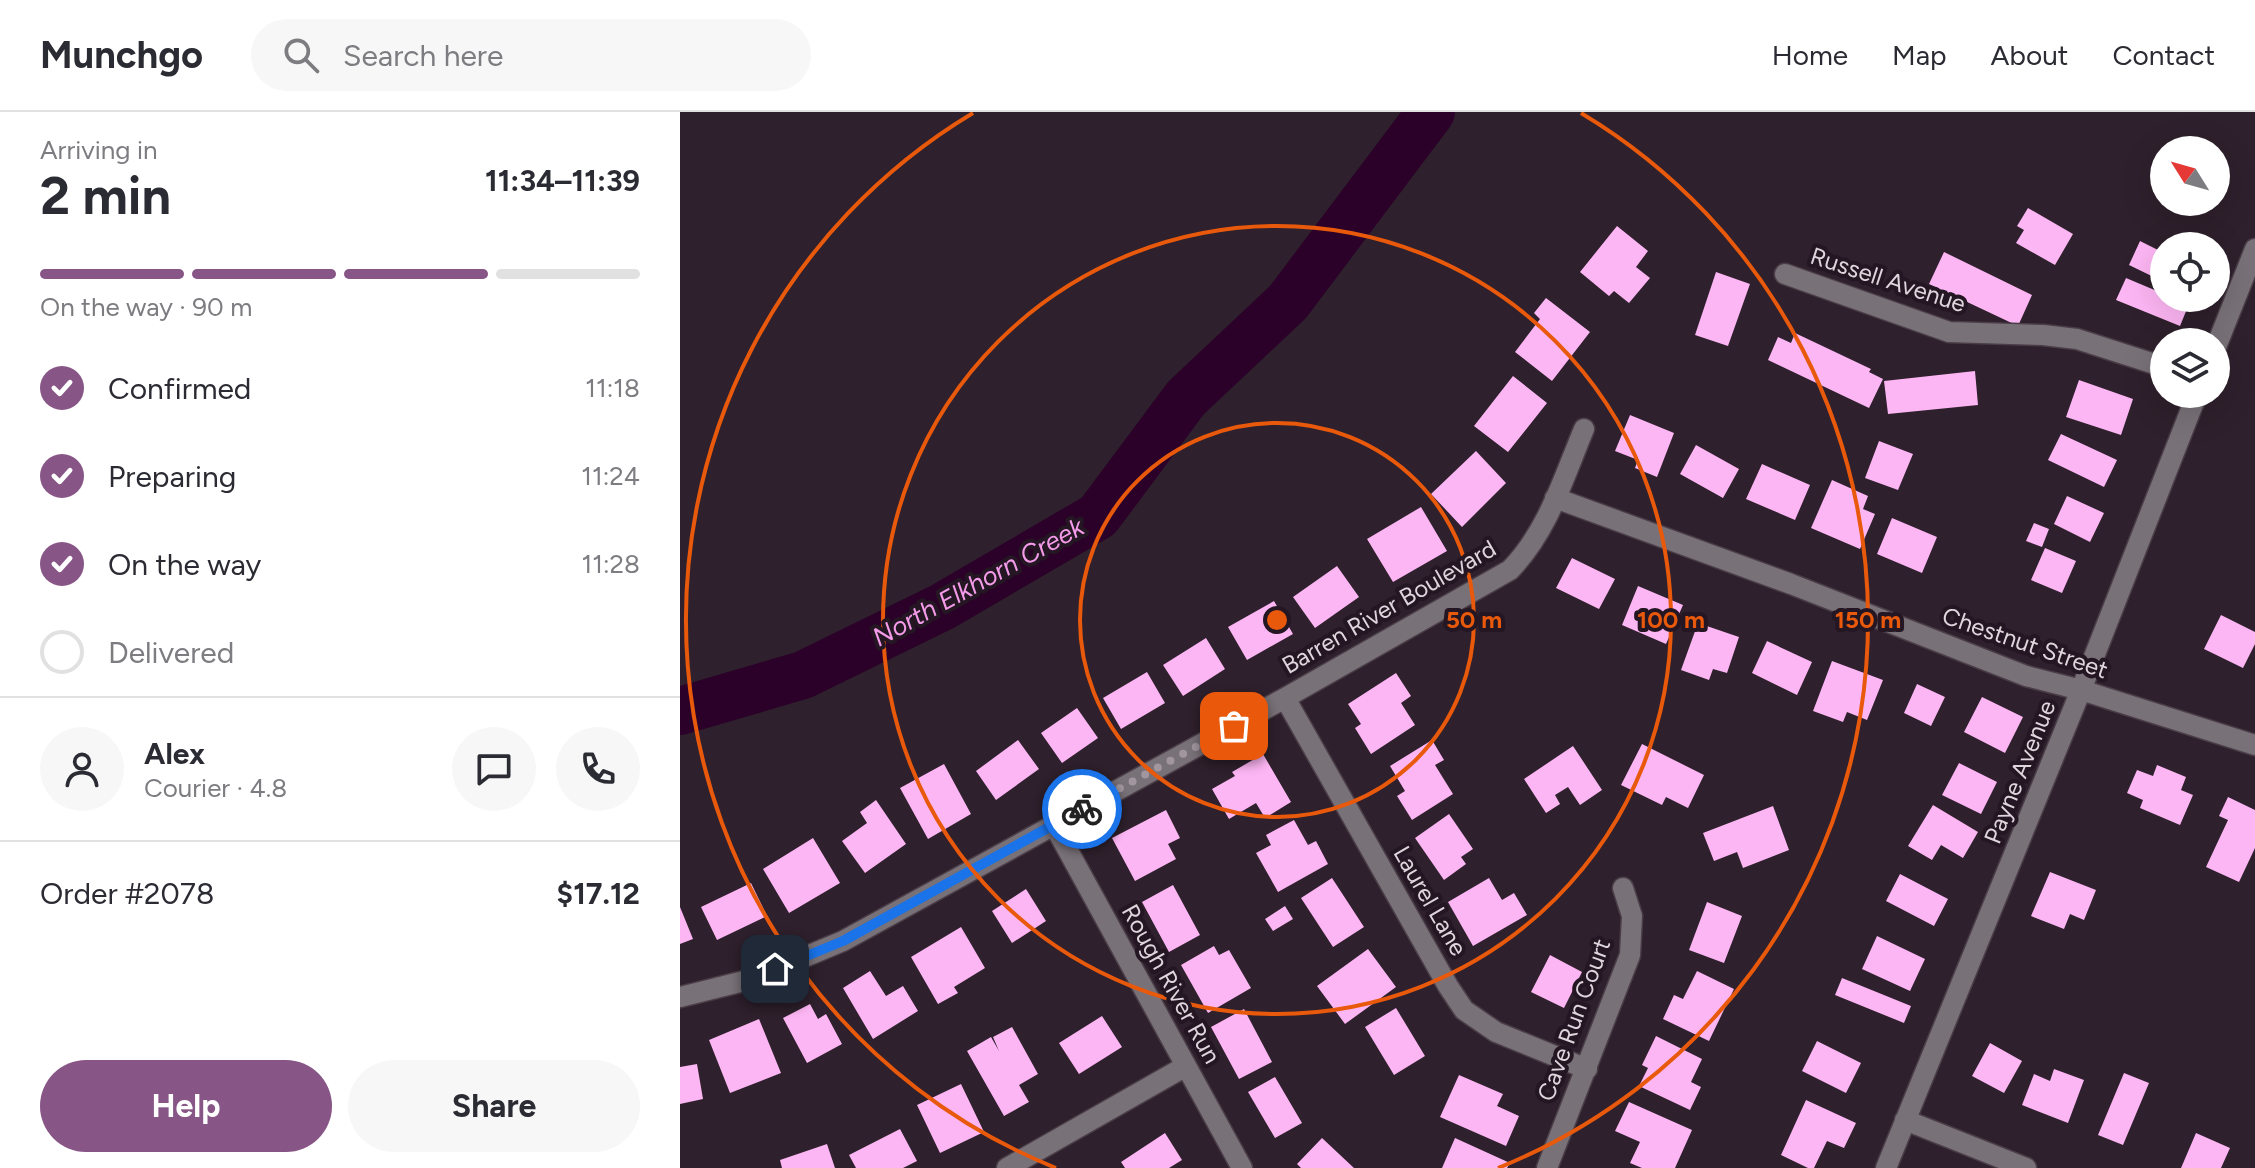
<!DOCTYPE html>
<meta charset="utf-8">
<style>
:root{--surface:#fff;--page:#f7f7f7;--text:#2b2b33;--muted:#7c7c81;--line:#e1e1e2;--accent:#875586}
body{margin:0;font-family:Figtree,sans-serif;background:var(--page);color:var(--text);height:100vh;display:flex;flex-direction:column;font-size:30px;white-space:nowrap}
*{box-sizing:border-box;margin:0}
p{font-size:26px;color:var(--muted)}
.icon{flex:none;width:44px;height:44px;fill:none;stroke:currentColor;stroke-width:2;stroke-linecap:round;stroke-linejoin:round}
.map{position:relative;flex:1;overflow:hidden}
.side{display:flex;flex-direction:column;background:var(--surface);width:680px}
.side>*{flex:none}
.needle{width:52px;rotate:307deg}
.fabs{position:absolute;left:1470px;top:24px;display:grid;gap:16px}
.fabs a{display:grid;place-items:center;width:80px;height:80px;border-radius:50%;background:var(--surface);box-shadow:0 8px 32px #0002;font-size:40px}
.pin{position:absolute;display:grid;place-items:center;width:68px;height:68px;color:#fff;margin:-34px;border-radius:16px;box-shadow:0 4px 12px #0006}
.courier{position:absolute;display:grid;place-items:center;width:80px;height:80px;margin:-40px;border:6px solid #1a73e8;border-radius:50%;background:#fff;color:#222;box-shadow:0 2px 10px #0007}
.head em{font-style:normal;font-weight:700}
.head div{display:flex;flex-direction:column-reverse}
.head{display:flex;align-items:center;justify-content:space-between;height:136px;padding:0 40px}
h1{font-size:52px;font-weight:700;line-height:60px}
.bar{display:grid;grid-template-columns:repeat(4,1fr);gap:12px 8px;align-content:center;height:96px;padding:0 40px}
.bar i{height:10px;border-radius:6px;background:var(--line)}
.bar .current{background:var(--accent)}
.bar p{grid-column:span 4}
.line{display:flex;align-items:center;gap:20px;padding:0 40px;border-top:2px solid var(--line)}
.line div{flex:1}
.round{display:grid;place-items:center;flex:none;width:84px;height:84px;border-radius:42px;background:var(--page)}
ol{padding:0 40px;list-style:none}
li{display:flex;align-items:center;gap:24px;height:88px}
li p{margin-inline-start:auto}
li .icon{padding:8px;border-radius:50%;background:var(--accent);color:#fff;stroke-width:4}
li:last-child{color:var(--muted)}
li i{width:44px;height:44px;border:4px solid var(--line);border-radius:50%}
.action{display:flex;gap:16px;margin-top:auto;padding:16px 40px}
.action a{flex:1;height:92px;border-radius:48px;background:var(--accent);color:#fff;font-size:32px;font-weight:700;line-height:92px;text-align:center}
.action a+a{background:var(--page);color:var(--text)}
header{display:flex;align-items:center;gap:48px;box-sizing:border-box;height:112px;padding:0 40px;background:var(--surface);border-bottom:2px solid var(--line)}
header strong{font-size:38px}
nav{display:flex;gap:44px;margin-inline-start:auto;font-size:28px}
.search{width:560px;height:72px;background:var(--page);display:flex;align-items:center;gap:20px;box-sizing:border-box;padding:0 28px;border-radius:44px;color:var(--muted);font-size:30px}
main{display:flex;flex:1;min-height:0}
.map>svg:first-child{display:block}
</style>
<header>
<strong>Munchgo</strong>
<div class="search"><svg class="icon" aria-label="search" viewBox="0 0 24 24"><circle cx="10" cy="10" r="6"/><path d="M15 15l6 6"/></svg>Search here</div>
<nav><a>Home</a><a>Map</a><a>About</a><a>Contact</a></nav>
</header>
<main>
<section class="side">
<div class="head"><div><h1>2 min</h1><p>Arriving in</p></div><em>11:34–11:39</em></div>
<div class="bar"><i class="current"></i><i class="current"></i><i class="current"></i><i></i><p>On the way · 90 m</p></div>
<ol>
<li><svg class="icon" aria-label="check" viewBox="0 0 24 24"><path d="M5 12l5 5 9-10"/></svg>Confirmed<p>11:18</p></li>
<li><svg class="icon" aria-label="check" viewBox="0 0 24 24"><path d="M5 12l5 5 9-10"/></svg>Preparing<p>11:24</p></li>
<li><svg class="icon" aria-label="check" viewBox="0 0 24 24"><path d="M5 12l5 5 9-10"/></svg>On the way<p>11:28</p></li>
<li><i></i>Delivered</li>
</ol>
<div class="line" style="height:144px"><a class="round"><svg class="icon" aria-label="person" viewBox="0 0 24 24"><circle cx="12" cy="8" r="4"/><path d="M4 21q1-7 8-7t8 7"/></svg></a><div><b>Alex</b><p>Courier · 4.8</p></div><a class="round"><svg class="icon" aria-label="chat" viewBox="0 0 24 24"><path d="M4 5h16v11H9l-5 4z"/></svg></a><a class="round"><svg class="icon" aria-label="phone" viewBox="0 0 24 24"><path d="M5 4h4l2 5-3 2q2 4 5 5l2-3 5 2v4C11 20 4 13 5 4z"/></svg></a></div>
<div class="line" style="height:104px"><div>Order #2078</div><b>$17.12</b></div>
<div class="action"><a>Help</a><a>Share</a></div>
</section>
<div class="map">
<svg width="1575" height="1056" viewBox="0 0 1575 1056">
<rect width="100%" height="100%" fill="#2e202c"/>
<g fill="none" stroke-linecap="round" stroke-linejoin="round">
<!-- river -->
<path stroke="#2b0029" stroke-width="48" d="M0 599 123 563 262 495 418 404 506 286 608 190 751 0"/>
</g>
<!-- building -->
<path fill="#fdb6f4" d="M1348 96 1393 122 1375 153 1336 131 1344 118 1337 114Z
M937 114 968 139 956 155 970 166 949 191 934 179 929 184 900 160Z
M1460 129 1484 141V170L1449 153Z
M1264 140 1352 183 1338 214 1249 172Z
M1036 160 1070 172 1048 234 1015 223Z
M1446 166 1484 182V186H1495L1509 192 1500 214 1436 188Z
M866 186 910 220 872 269 835 240 860 207 854 201Z
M1115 221 1191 257 1189 260 1203 267 1189 296 1088 248 1098 225 1111 231Z
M1295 259 1298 293 1208 302 1204 269Z
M833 264 867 291 828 340 794 314Z
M1399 268 1453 287 1441 323 1386 305Z
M950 303 994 321 977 365 955 356 958 348 935 339Z
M1381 322 1437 348 1424 375 1368 348Z
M1199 329 1233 342 1218 378 1185 366Z
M1016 333 1059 357 1043 386 1000 362Z
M796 339 826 371 782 415 751 382Z
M1082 352 1130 373 1115 408 1066 387Z
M1152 368 1188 384 1183 397 1195 402 1180 437 1131 416Z
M1387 384 1424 401 1410 430 1374 412Z
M741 395 767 439 713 470 687 427Z
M1212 406 1257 425 1242 461 1197 442Z
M1354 411 1369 417 1362 435 1346 429Z
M1365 436 1396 449 1382 481 1351 468Z
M892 446 935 467 919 497 876 476Z
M657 454 679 485 635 516 613 485Z
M958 474 1003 493 986 532 942 513Z
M594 489 613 522 567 548 548 515Z
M1541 503 1575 520V532L1563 556 1524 537Z
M1018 511 1059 525 1047 561 1033 557 1029 568 1001 558Z
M526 526 545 557 503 584 483 553Z
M1087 529 1132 550 1117 583 1072 561Z
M1152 549 1203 568 1187 608 1167 600 1163 610 1133 599Z
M467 560 485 591 441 617 423 586Z
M716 561 731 584 721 591 735 613 691 642 675 616 681 612 668 592Z
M1237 572 1265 585 1251 614 1224 601Z
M1302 585 1343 605 1325 641 1284 620Z
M397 596 418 626 382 651 361 621Z
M338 628 359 657 316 688 296 659Z
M752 628 764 648 755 653 773 682 732 708 717 684 725 679 710 654Z
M962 632 1024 663 1008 696 986 685 982 693 941 673Z
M893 634 922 678 900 693 888 675 875 683 880 692 866 701 844 667Z
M583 642 611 690 585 706 576 691 549 707 532 677 555 664 552 660Z
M1279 651 1317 670 1301 702 1262 683Z
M264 652 291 702 248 727 220 676Z
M1477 653 1506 665 1501 678 1513 683 1500 713 1460 696 1463 688 1447 681 1457 658 1473 664Z
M1548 685 1575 698V736L1559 770 1526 755 1548 708 1539 704Z
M196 688 226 732 185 761 162 729 187 711 180 700Z
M1253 693 1298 720 1283 746 1261 733 1252 748 1228 734Z
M1093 694 1109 738 1063 756 1057 740 1034 749 1023 721Z
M486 698 500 726 488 732 496 747 455 769 432 726Z
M769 702 793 737 781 745 786 752 764 768 735 726Z
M614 708 628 733 636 729 648 752 598 780 576 741 591 733 586 723Z
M133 726 160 771 109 801 83 757Z
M1370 760 1416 778 1404 808 1390 802 1384 817 1351 804Z
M1220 762 1268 787 1254 814 1206 789Z
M652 766 684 815 653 835 621 786Z
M809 766 822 788 834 781 847 803 793 834 768 790Z
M71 771 87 804 37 828 21 795Z
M493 773 520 823 489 840 462 790Z
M346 777 366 809 332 831 312 799Z
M1027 790 1062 804 1044 851 1009 838Z
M605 794 613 807 593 819 585 807Z
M0 795 13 827 0 832Z
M281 815 305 856 274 875 278 881 258 892 231 845Z
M1197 824 1245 847 1230 879 1182 857Z
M534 834 539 843 549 838 571 876 528 901 501 853Z
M688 837 716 875 665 912 637 874Z
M870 843 902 860 884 896 851 880Z
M190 859 206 884 223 874 238 899 193 927 163 876Z
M1017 859 1054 877 1029 929 983 907 994 883 1003 887Z
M1162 866 1231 894 1224 911 1155 883Z
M130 892 138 907 146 902 162 932 127 951 103 906Z
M716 896 745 944 714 963 685 915Z
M564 897 592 950 559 967 531 915Z
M422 904 442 935 399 962 379 931Z
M79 907 101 961 50 981 29 928Z
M332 915 358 962 339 973 349 990 324 1004 287 939 311 925 319 939 313 925Z
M976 924 1022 947 1011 970 1021 975 1010 998 959 974 968 956 962 953Z
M1137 929 1181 951 1166 981 1122 959Z
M1310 931 1342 949 1324 981 1292 964Z
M17 952 23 987 0 992V955Z
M1374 957 1404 968 1388 1011 1342 993 1354 962 1370 969Z
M1444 961 1469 971 1443 1033 1418 1023Z
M779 963 823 982 817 994 839 1004 826 1034 760 1005Z
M595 965 622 1011 595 1026 568 980Z
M281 972 304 1020 260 1041 237 993Z
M1126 988 1176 1011 1164 1036 1147 1029 1134 1056H1128L1101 1043Z
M949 990 1012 1018 995 1056H962L950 1051 960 1030 935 1019Z
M220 1017 237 1049 223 1056H176L169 1043Z
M485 1021 502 1048 489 1056H445L441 1050Z
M1516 1021 1550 1036 1541 1056H1501Z
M642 1026 674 1056H621L617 1052Z
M775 1026 830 1051 827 1056H762Z
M147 1032 155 1056H102L100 1048Z"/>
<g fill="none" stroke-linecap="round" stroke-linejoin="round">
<!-- minor casing -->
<g stroke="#4a3d48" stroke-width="23">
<path id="minor" d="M1105 162 1269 220 1363 223 1397 227 1484 255
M1536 235 1575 137
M875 386 1111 472 1346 564 1401 578 1575 633
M605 586 768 874 784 898 816 920 907 957
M374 713 562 1056
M0 885 72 867 163 829 605 586 830 458C868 419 883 367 904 317
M1225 1008 1346 1056
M327 1056 506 954
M867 1056 950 843 952 804 943 776
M1206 1056 1401 578 1517 282"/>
</g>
<!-- minor -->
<use href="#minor" stroke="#787177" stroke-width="20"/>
</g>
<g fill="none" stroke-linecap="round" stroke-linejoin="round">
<!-- done -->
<path stroke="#a1969f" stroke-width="8" stroke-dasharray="0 14.4" d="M402 697 554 614"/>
<!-- route -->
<path stroke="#1a73e8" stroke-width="10" d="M95 857 163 829 402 697"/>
</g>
<!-- distance rings -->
<g fill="none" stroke="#e8590c" stroke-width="4">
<circle cx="597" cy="508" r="197"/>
<circle cx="597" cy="508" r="394"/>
<path d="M376 1056A591 591 0 0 1 293 1M901 1A591 591 0 0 1 818 1056"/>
</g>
<g text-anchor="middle" stroke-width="8" stroke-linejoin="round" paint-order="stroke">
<!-- street labels -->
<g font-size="24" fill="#dfd5dd" stroke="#241622">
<text transform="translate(1208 168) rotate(18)" y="8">Russell Avenue</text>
<text transform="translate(709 495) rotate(-30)" y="8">Barren River Boulevard</text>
<text transform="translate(1345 531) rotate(19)" y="8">Chestnut Street</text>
<text transform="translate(1340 660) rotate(-68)" y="8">Payne Avenue</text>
<text transform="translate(750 789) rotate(60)" y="8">Laurel Lane</text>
<text transform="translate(491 872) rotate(61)" y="8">Rough River Run</text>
<text transform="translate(894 908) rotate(-70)" y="8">Cave Run Court</text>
</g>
<!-- water labels -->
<g font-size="26" font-style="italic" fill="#f39be9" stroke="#241622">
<text transform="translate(298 470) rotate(-29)" y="9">North Elkhorn Creek</text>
</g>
</g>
<circle cx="597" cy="508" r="12" fill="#e8590c" stroke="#241622" stroke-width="4"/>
<g font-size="24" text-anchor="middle" font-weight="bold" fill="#e8590c" stroke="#241622" stroke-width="8" stroke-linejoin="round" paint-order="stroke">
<text x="794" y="516">50 m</text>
<text x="991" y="516">100 m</text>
<text x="1188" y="516">150 m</text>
</g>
</svg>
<div class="fabs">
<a><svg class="needle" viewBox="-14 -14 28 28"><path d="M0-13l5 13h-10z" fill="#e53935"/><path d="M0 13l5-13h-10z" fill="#7c7c81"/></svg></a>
<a><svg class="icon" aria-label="locate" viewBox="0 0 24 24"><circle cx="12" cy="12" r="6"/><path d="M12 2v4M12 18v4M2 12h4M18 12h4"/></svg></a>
<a><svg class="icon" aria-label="layers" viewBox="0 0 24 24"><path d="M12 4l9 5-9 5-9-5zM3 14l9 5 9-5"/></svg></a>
</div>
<div class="pin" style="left:554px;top:614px;background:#ea580c"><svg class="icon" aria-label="bag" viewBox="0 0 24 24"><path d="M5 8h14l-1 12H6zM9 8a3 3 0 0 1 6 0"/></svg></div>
<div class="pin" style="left:95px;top:857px;background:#1f2937"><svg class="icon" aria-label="home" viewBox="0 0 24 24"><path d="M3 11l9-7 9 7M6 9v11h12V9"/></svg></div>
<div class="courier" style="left:402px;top:697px"><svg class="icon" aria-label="bike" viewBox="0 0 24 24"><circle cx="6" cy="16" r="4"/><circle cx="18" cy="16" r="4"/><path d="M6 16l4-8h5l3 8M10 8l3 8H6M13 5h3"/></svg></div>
</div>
</main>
